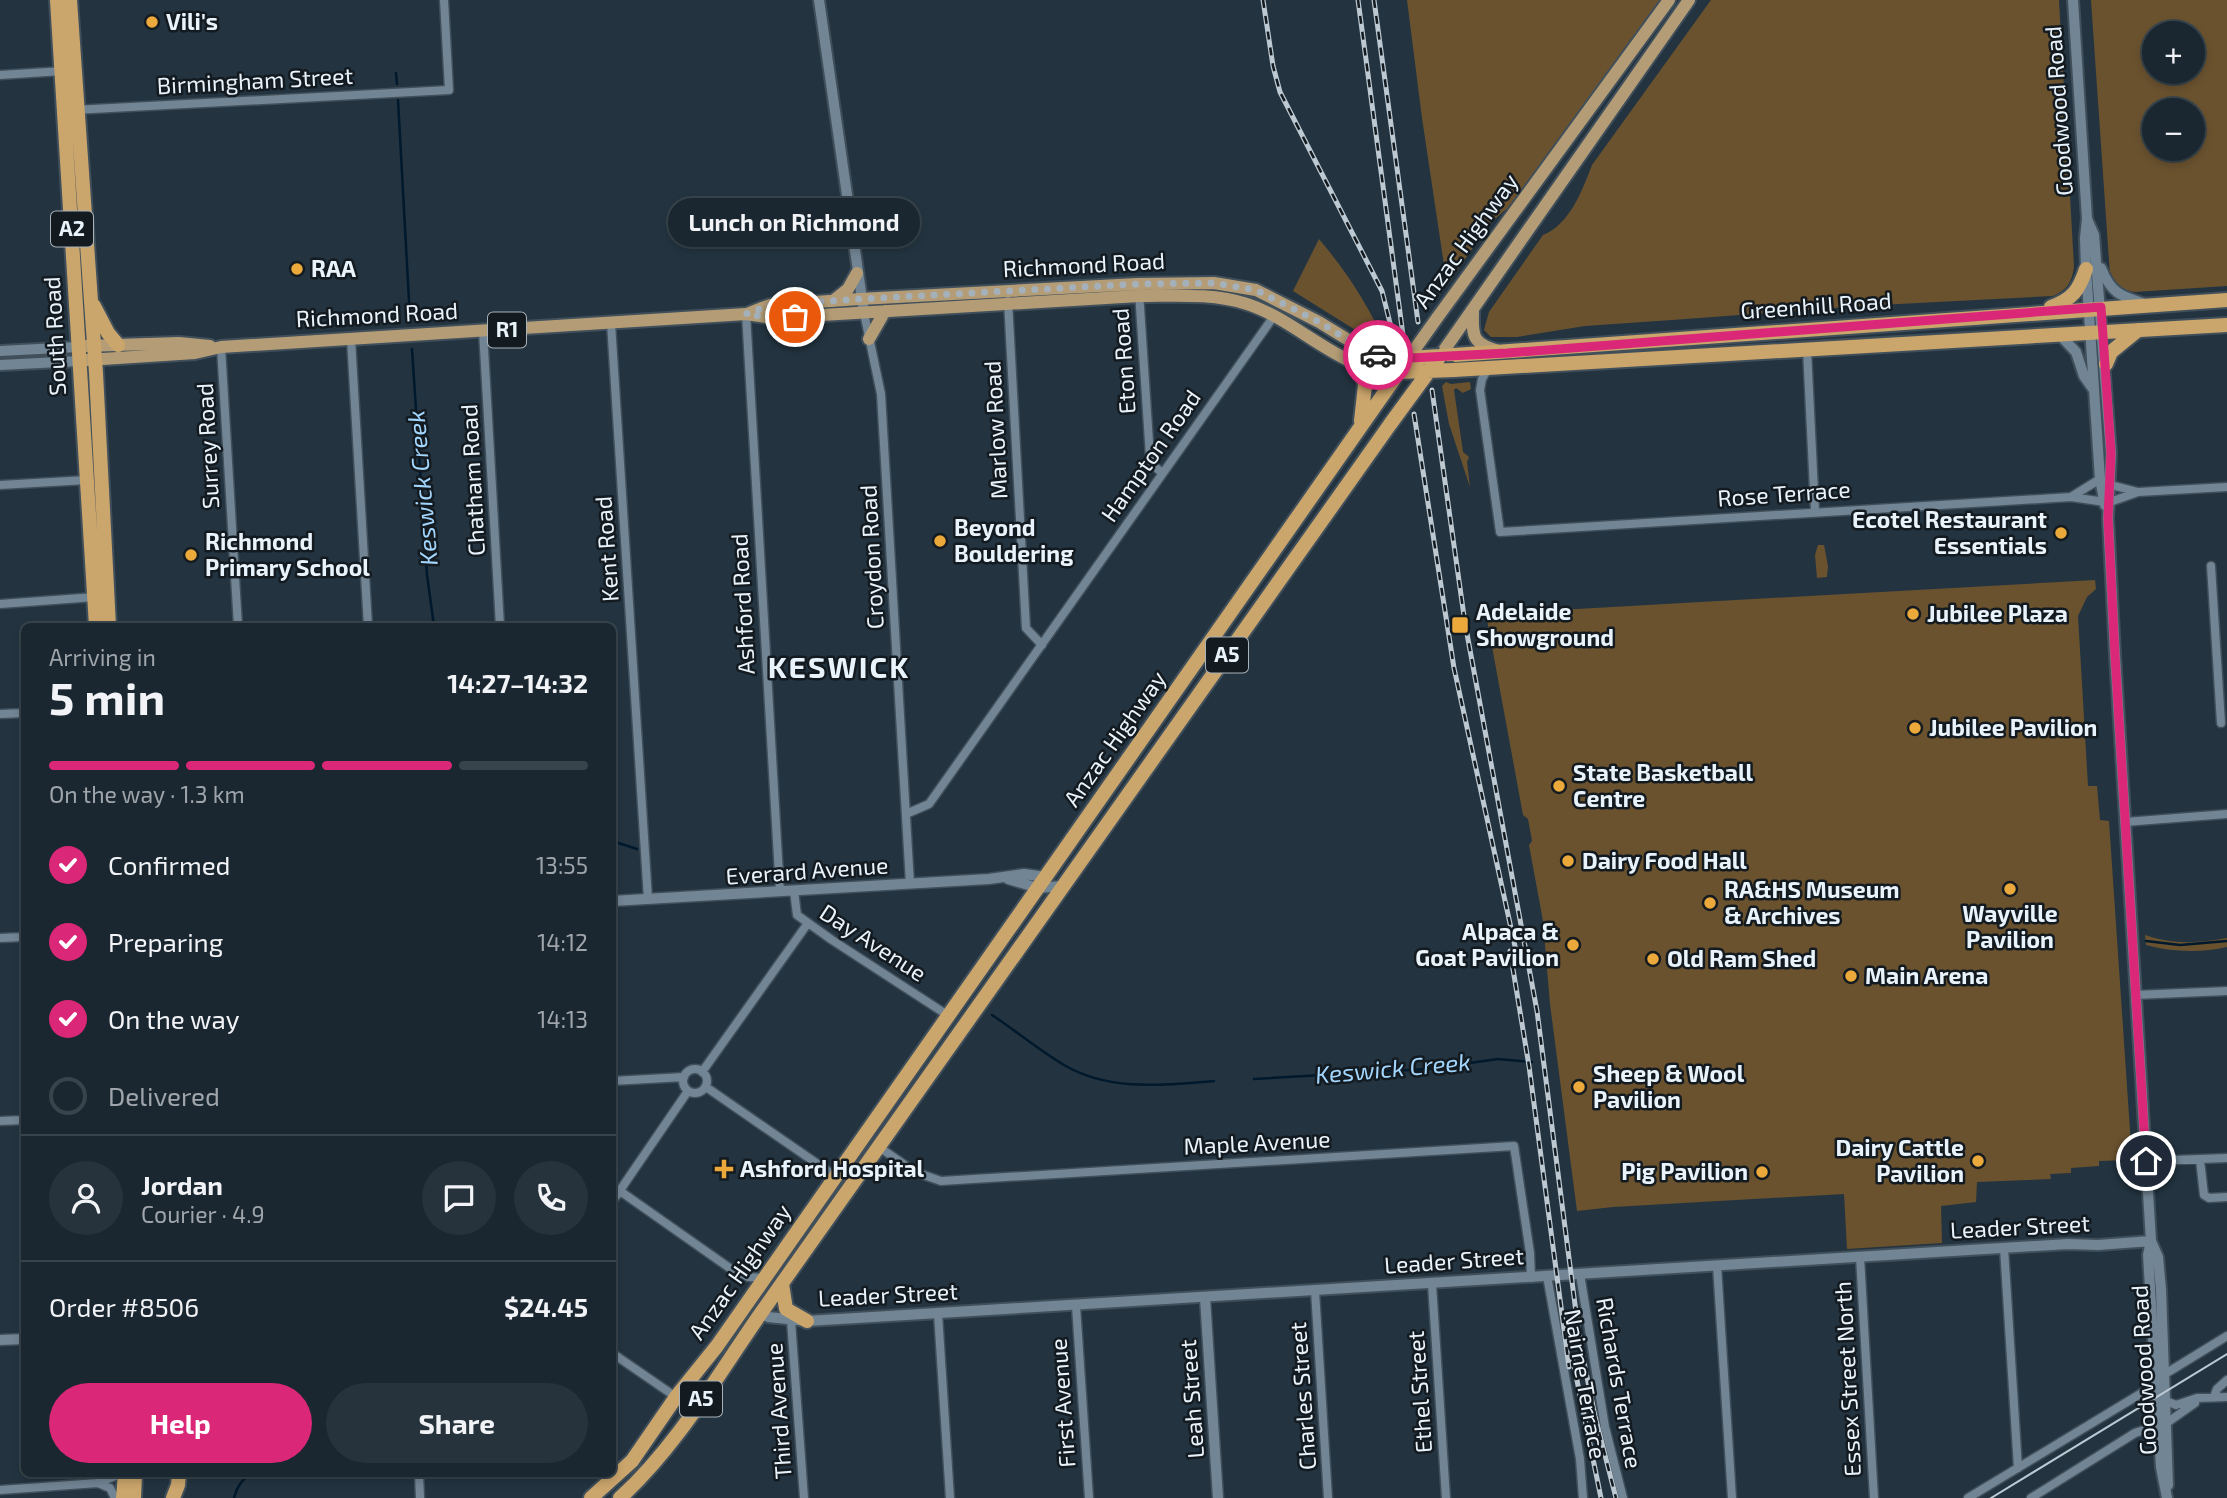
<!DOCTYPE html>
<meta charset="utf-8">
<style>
:root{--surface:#1a2730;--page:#27333c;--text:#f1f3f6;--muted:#9fa5ab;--line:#38444c;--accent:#db2777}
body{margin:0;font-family:"Exo 2",sans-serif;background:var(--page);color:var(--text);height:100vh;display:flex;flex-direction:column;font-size:26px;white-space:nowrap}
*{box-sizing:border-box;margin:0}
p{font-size:23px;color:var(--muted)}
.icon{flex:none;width:38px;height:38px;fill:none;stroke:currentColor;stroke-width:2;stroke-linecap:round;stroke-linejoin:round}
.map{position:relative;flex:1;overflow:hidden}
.panel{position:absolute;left:21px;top:623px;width:595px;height:854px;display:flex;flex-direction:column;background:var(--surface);border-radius:10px;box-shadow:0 4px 10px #0003,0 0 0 2px var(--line)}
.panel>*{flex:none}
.tools{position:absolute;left:2142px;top:21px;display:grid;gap:14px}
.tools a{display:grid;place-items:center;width:63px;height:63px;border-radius:50%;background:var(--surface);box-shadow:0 4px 10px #0003,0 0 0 2px var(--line);font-size:35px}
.pin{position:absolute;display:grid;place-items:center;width:60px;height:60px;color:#fff;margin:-30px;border:4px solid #fff;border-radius:50%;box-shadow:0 2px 7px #0007}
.courier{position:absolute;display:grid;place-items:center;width:70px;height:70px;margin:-35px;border:5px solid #db2777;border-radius:50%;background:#fff;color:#222;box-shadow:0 2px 9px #0007}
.bubble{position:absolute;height:49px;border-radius:24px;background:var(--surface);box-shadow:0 4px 10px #0003,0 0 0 2px var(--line);font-size:23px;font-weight:700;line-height:49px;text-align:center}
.headline em{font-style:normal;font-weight:700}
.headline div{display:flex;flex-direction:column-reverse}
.headline{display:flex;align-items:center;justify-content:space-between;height:119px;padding:0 28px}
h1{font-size:46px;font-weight:700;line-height:52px}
.bar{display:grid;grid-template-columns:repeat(4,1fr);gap:10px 7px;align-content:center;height:84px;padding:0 28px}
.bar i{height:9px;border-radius:5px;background:var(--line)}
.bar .current{background:var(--accent)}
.bar p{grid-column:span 4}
.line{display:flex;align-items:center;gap:18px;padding:0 28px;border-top:2px solid var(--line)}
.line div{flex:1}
.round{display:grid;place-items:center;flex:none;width:74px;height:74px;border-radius:37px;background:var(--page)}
ol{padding:0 28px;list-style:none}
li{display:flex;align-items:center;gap:21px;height:77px}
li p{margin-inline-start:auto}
li .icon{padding:7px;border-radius:50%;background:var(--accent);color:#fff;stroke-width:4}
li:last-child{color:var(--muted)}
li i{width:38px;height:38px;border:4px solid var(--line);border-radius:50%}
.button{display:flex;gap:14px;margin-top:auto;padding:14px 28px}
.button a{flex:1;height:80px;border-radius:42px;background:var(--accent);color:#fff;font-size:28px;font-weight:700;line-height:80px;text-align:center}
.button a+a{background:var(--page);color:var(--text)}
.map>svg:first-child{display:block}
</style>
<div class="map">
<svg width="2227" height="1498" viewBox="0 0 2227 1498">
<rect width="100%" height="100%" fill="#233440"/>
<!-- green -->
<path fill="#6a522f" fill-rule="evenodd" d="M1407 0H1664L1516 201 1490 223 1447 285 1422 118Z
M1711 0H2059L2074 267C2072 282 2067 290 2053 296L1860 306 1672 320 1585 326 1517 337H1491L1484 330 1489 312 1543 235C1570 224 1582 191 1592 165Z
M2091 0H2227V286L2134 292 2122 289 2110 275ZM2193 33V72H2154V33ZM2193 110V149H2154V110Z
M1319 239C1347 272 1369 306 1386 345L1357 331 1293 291Z
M1446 382 1451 384 1470 382 1471 389 1463 393 1456 388 1454 390 1463 452 1469 457 1467 462 1470 487 1449 424 1442 386Z
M1818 545H1824L1828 566 1827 577 1817 578 1815 555Z
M2095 580 2096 589 2087 597 2078 616 2088 786H2097L2100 820 2109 821 2132 1160 2099 1161V1166L2071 1168V1173L2050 1174 2051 1179 1977 1182 1976 1202 1941 1206 1942 1243 1847 1249 1844 1194 1613 1207 1577 1211 1550 1004 1543 921 1529 845 1532 841 1528 819 1523 815 1486 614Z
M2145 935C2174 945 2198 943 2227 938V947C2202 953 2170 952 2146 945Z"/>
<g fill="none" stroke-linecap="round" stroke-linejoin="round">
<!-- stream -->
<path stroke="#00192c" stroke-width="2.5" d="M396 73 397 84
M398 100 410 319
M412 349 427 575 434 626
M612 841 637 849
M2146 941 2180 945 2227 941
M992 1015C1016 1031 1039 1050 1064 1065 1110 1092 1164 1085 1214 1081
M1254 1079 1427 1069 1498 1059 1532 1062
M234 1498C237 1487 243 1476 255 1474"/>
<!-- minor casing -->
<g stroke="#404f5a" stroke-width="11">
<path id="minor" d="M0 75 63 71
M74 110 449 90 444 0
M1139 292 1150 457 1152 464 1162 473
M1008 301 1026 628 1042 645
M864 313 881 394 910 884
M746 314 780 892
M611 323 648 899
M483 331 500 626
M351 339 368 626
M221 347 238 626
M1807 350 1815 511
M1488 369 1482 379 1480 390 1500 532 2071 497 2105 502
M0 485 87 480
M2111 485 2138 492
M2071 497 2100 479
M2110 502 2138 492 2227 487
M2211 566 2221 723
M0 604 95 597
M0 714 24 713
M906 814 929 804 1274 316
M2125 822 2227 814
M794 891 797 915 832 940 949 1016
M0 938 24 937
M2135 995 2227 991
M683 1081a12 12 0 1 1 24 0a12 12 0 1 1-24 0Z
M702 1072 808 923
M612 1081 684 1077
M706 1087 835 1176
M0 1121 24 1120
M879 1147 915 1172 941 1181 1514 1146 1530 1253 1531 1278
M2200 1160 2204 1195 2209 1198 2227 1197
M2146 1161 2227 1158
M620 1191 731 1269 748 1277 763 1278
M612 1202 688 1091
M2004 1248 2018 1468
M1860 1257 1874 1498
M1717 1266 1732 1498
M1580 1274 1605 1427 1623 1498
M1547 1276 1580 1459 1583 1498
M1432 1284 1446 1498
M1315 1291 1328 1498
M1076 1306 1089 1498
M938 1314 950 1498
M791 1321 804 1498
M612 1353 676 1397
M2165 1374 2227 1336
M2214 1397 2217 1389 2227 1380
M2166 1401 2176 1405 2197 1398 2227 1397
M2168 1422 2195 1403
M419 1474 420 1498
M98 1483 110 1488 115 1498
M0 1490 98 1483 120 1474
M1968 1498 2155 1385
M2031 1498 2135 1433 2158 1425"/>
</g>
<!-- tertiary casing -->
<g stroke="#404f5a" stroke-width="13">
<path id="tertiary" d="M1008 879 1038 888 1062 886
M612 901 989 879 1024 874 1046 877
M1205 1298 1218 1498
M0 1340 24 1339"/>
</g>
<!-- secondary casing -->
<g stroke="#404f5a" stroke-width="14">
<path id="secondary" d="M819 0 864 313
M2073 0 2087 219 2085 238 2086 269 2100 479 2105 505
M2087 219 2094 235 2111 453 2108 518 2115 655 2151 1241 2148 1255 2161 1467 2167 1498
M2101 268C2111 293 2120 296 2145 304
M2060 335 2076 352 2084 376 2094 390
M0 351 78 347
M0 365 79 361
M2151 1241 2158 1257 2161 1290 2168 1485
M761 1313 768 1317 807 1321 2068 1244 2098 1245 2151 1241"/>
</g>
<!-- primary casing -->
<g stroke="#404f5a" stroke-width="16">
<path id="primary" d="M833 301 848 289 857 273
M1473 312C1472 337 1473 344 1499 351
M749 313 770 305 860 299 1137 284 1214 283 1256 290 1319 322 1368 352 1387 358
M1437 318 1669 0
M869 339 885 311
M85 346 179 343 210 346
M1440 356 1689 0
M87 360 195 353 221 347 746 314 772 318 1139 296C1175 296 1213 293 1247 304 1300 321 1342 374 1399 372"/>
</g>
<!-- trunk casing -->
<g stroke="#404f5a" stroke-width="18">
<path id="trunk" d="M57 0 96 626
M70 0 96 373 109 626
M94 306 108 333 118 345
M2051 307C2073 299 2079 290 2086 269
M1440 356 2227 300
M2106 364 2111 352 2138 330
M1454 370 2227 325
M1361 421 1365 385 1362 367
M782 1284 786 1309 807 1321
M123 1498 125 1474
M134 1498 135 1474
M173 1498 178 1485 179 1474
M591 1498 632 1461 676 1397 717 1346 1399 372
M620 1498C677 1446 717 1376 761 1313L1391 423"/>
</g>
<!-- minor -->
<use href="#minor" stroke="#728594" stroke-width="8"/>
<!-- tertiary -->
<use href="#tertiary" stroke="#728594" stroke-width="10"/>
<!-- secondary -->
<use href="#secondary" stroke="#728594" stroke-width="10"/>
<!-- primary -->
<use href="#primary" stroke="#b49d76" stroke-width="12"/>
<!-- trunk -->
<use href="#trunk" stroke="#caa56c" stroke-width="14"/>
<!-- tram -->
<path stroke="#bdc9d2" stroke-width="2" d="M1991 1498 2227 1354"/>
<!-- rail casing -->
<g stroke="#bdc9d2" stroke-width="5">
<path id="rail" d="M1263 0 1273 66 1280 92 1382 291 1396 347
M1358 0 1403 335
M1374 0 1418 322
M1432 390 1465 623 1537 1011 1580 1343 1595 1416 1616 1498
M1414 414 1454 668 1518 960
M1510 951 1529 1066 1569 1367
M1572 1356 1601 1498"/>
</g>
<!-- rail -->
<use href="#rail" stroke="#131a20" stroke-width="2.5" stroke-dasharray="8" stroke-linecap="butt"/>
<!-- primary-bridge casing -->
<g stroke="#404f5a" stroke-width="16" stroke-linecap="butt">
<path id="primary-bridge" d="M1387 358H1409
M1405 363 1437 318"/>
</g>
<!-- trunk-bridge casing -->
<g stroke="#404f5a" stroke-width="18" stroke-linecap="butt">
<path id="trunk-bridge" d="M1409 358 1440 356
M1399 372 1454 370
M1391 423 1440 356"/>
</g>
<!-- primary-bridge -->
<use href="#primary-bridge" stroke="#b49d76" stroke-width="12"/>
<!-- trunk-bridge -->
<use href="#trunk-bridge" stroke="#caa56c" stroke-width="14"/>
</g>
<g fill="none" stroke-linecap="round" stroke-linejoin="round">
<!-- done -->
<path stroke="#a4b0ba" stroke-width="7" stroke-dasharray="0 12.6" d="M795 317 772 318 746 314 770 305 860 299 1138 284 1214 283 1256 290 1319 322 1368 352 1378 355"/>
<!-- route -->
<path stroke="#db2777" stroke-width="9" d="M1378 355 1391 359 1507 353 2101 307 2111 453 2108 518 2115 655 2146 1161"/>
</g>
<!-- markers -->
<g fill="#eca93b" stroke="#131a20" stroke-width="2.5">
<circle cx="152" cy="22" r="7"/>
<circle cx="297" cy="269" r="7"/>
<circle cx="2061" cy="533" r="7"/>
<circle cx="940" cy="541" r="7"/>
<circle cx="191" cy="555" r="7"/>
<circle cx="1913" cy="614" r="7"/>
<rect x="1451" y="616" width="18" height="18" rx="3.5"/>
<circle cx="1915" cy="728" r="7"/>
<circle cx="1559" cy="786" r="7"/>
<circle cx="1568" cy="861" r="7"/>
<circle cx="2010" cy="889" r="7"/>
<circle cx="1710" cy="903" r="7"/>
<circle cx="1573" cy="945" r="7"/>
<circle cx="1653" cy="959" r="7"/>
<circle cx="1851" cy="976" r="7"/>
<circle cx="1579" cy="1087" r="7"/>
<circle cx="1978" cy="1161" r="7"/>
<path d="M720.5 1158.5h7v7h7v7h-7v7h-7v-7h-7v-7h7z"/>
<circle cx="1762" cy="1172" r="7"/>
</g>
<g text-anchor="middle" stroke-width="5" stroke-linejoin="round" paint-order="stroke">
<!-- shield labels -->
<g fill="#131a20" stroke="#a9b2b9" stroke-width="2">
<rect x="51" y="211.5" width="42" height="35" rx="5"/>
<rect x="488" y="312.5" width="38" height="35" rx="5"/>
<rect x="1206" y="637.5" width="42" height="35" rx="5"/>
<rect x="680" y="1381.5" width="42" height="35" rx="5"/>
</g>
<g font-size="21" font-weight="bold" fill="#e9f3fb">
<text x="72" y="236">A2</text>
<text x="507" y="337">R1</text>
<text x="1227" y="662">A5</text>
<text x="701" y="1406">A5</text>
</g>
<!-- poi labels -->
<g font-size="23" font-weight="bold" fill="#e9f3fb" stroke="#131a20" text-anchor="start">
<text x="166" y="30">Vili's</text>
<text x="311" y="277">RAA</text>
<text x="2047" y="528" text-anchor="end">Ecotel Restaurant<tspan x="2047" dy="26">Essentials</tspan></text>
<text x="954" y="536">Beyond<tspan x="954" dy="26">Bouldering</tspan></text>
<text x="205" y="550">Richmond<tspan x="205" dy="26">Primary School</tspan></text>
<text x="1476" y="620">Adelaide<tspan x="1476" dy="26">Showground</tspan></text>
<text x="1927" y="622">Jubilee Plaza</text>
<text x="1929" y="736">Jubilee Pavilion</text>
<text x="1573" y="781">State Basketball<tspan x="1573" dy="26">Centre</tspan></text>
<text x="1582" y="869">Dairy Food Hall</text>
<text x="1724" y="898">RA&amp;HS Museum<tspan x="1724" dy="26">&amp; Archives</tspan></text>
<text x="2010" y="922" text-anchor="middle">Wayville<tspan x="2010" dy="26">Pavilion</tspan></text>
<text x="1559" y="940" text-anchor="end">Alpaca &amp;<tspan x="1559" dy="26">Goat Pavilion</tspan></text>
<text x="1667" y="967">Old Ram Shed</text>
<text x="1865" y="984">Main Arena</text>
<text x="1593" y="1082">Sheep &amp; Wool<tspan x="1593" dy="26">Pavilion</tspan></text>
<text x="1964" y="1156" text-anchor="end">Dairy Cattle<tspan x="1964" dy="26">Pavilion</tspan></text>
<text x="740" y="1177">Ashford Hospital</text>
<text x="1748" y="1180" text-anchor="end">Pig Pavilion</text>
</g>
<!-- street labels -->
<g font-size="23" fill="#e9f3fb" stroke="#131a20">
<text transform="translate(255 81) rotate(-3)" y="8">Birmingham Street</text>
<text transform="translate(2059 111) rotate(-94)" y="8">Goodwood Road</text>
<text transform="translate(1466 241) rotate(-54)" y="8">Anzac Highway</text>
<text transform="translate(1084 265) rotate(-3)" y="8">Richmond Road</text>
<text transform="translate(1816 306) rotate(-4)" y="8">Greenhill Road</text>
<text transform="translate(377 315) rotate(-3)" y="8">Richmond Road</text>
<text transform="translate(55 336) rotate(-93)" y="8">South Road</text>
<text transform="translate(1124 361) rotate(-94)" y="8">Eton Road</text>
<text transform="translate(996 430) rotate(-93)" y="8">Marlow Road</text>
<text transform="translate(208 446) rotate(-93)" y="8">Surrey Road</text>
<text transform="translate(1151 456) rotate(-55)" y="8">Hampton Road</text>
<text transform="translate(473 480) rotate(-93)" y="8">Chatham Road</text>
<text transform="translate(1784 494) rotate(-4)" y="8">Rose Terrace</text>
<text transform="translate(607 549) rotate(-94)" y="8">Kent Road</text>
<text transform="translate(872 557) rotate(-93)" y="8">Croydon Road</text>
<text transform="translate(743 604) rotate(-93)" y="8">Ashford Road</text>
<text transform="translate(1115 739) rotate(-55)" y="8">Anzac Highway</text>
<text transform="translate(807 871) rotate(-4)" y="8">Everard Avenue</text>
<text transform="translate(873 943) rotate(33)" y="8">Day Avenue</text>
<text transform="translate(1257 1143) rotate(-3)" y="8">Maple Avenue</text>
<text transform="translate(2020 1227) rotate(-3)" y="8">Leader Street</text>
<text transform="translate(1454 1261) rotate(-4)" y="8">Leader Street</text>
<text transform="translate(740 1272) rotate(-55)" y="8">Anzac Highway</text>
<text transform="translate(888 1295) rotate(-3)" y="8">Leader Street</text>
<text transform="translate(2144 1370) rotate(-93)" y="8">Goodwood Road</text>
<text transform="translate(1848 1379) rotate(-93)" y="8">Essex Street North</text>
<text transform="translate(1619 1383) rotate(80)" y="8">Richards Terrace</text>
<text transform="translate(1585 1384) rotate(80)" y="8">Nairne Terrace</text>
<text transform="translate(1420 1392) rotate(-94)" y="8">Ethel Street</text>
<text transform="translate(1303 1396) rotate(-94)" y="8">Charles Street</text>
<text transform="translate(1192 1399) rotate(-94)" y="8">Leah Street</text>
<text transform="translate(1063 1403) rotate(-94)" y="8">First Avenue</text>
<text transform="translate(779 1411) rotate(-94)" y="8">Third Avenue</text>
</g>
<!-- water labels -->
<g font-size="24" font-style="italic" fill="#a3d6fc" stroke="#131a20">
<text transform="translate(423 488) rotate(-95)" y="8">Keswick Creek</text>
<text transform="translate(1393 1069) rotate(-5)" y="8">Keswick Creek</text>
</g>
<!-- district labels -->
<g font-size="30" font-weight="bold" letter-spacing="2" fill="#e9f3fb" stroke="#131a20">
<text x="839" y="678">KESWICK</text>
</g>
</g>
</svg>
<div class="tools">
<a>+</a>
<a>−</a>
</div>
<div class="pin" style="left:795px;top:317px;background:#ea580c"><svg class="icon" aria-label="bag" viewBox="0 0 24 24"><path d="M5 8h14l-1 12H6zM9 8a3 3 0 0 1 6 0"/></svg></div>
<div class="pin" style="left:2146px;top:1161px;background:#1f2937"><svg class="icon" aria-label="home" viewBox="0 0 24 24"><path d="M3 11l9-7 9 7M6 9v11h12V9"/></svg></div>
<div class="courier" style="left:1378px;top:355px"><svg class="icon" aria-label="car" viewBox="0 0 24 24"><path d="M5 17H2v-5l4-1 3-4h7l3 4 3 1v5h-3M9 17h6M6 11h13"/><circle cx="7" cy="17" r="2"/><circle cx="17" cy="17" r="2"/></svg></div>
<div class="bubble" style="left:668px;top:198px;width:252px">Lunch on Richmond</div>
<section class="panel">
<div class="headline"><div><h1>5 min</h1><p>Arriving in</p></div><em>14:27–14:32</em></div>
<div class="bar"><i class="current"></i><i class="current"></i><i class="current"></i><i></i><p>On the way · 1.3 km</p></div>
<ol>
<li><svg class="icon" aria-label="check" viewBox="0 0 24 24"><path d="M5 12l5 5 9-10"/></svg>Confirmed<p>13:55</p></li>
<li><svg class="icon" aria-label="check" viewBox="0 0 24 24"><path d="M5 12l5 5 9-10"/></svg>Preparing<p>14:12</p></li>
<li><svg class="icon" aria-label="check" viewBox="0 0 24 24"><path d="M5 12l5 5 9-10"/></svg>On the way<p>14:13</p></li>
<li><i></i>Delivered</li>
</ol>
<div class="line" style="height:126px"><a class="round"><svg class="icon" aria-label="person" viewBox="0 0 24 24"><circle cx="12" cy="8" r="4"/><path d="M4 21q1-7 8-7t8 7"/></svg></a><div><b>Jordan</b><p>Courier · 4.9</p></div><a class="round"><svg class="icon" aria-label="chat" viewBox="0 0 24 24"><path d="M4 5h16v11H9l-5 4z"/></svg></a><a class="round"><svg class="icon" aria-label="phone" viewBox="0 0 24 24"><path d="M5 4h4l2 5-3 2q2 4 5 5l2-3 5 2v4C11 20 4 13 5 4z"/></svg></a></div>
<div class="line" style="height:91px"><div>Order #8506</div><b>$24.45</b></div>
<div class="button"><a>Help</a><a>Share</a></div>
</section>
</div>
